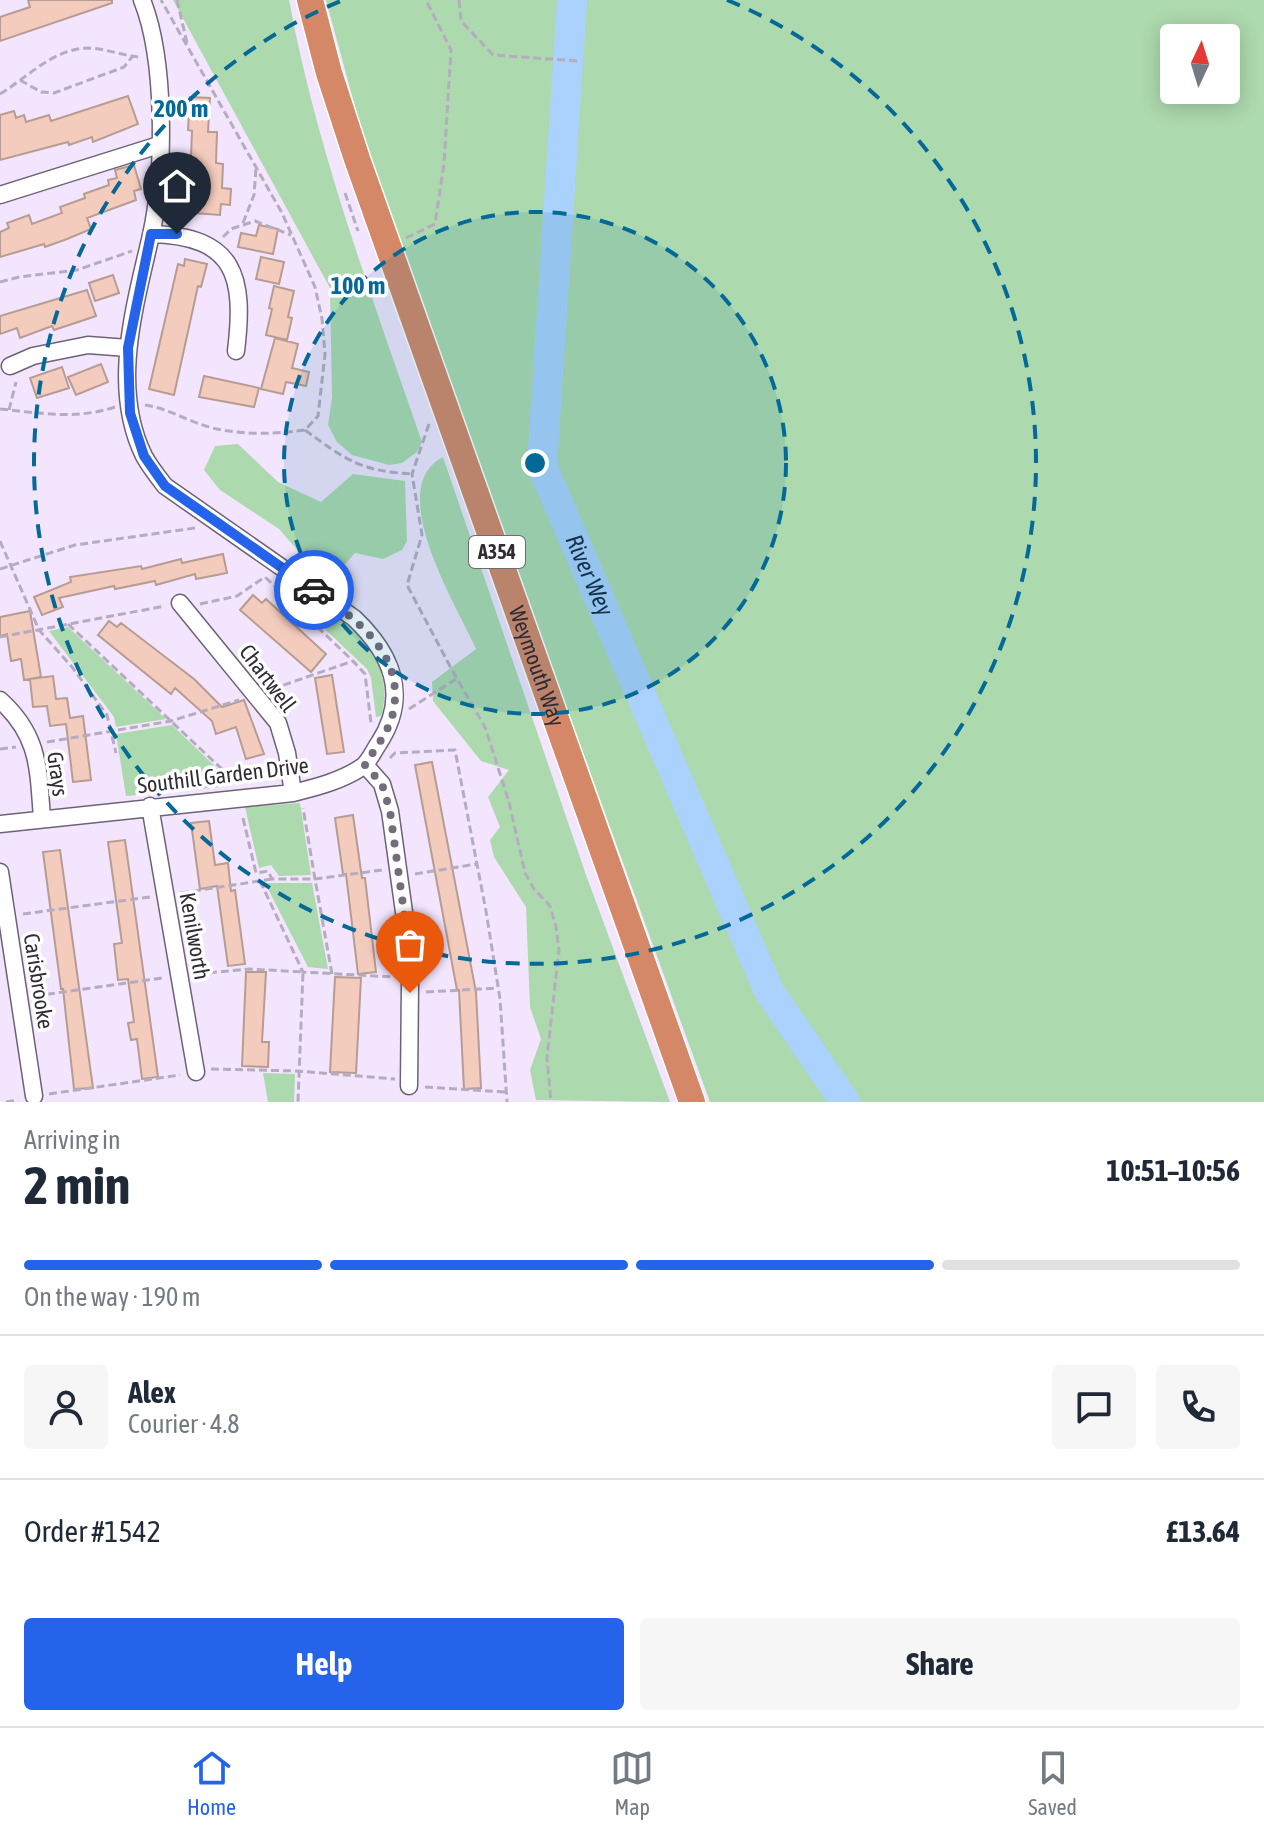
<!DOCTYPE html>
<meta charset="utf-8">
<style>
:root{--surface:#fff;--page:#f6f6f7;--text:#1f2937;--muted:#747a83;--line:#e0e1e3;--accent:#2563eb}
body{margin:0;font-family:"Asap Condensed",sans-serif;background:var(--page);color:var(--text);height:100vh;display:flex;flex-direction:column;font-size:30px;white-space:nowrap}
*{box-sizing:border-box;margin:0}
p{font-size:26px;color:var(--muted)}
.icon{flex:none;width:44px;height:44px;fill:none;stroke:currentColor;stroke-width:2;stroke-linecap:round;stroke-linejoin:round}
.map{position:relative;height:1102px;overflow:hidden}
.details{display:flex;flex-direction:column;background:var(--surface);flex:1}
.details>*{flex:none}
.needle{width:52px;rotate:4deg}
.tools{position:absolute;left:1160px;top:24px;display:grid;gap:16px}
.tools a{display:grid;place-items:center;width:80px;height:80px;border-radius:8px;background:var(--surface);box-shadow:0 4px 20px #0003;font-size:40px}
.pin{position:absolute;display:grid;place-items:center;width:68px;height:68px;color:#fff;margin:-82px -34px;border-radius:50% 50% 50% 0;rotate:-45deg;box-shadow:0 0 8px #0007}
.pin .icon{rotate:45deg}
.courier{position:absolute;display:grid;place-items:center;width:80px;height:80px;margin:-40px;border:6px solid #2563eb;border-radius:50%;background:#fff;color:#222;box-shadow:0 2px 10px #0007}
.summary em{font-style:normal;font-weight:700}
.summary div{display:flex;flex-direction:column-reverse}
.summary{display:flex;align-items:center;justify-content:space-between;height:136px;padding:0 24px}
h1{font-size:52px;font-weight:700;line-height:60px}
.bar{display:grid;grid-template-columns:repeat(4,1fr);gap:12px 8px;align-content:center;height:96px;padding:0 24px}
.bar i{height:10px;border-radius:6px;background:var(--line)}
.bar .active{background:var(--accent)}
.bar p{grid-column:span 4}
.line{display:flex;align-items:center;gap:20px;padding:0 24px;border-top:2px solid var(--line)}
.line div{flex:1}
.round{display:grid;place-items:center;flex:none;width:84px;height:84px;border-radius:8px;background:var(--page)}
.primary-button{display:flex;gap:16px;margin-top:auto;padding:16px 24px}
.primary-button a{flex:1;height:92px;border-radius:8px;background:var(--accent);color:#fff;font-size:32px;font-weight:700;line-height:92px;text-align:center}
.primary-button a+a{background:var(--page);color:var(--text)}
.menu{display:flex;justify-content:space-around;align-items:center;height:112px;border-top:2px solid var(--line);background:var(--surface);font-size:22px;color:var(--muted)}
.menu a{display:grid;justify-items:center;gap:4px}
.menu .active{color:var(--accent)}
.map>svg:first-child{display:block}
</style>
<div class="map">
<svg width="1264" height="1102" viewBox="0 0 1264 1102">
<rect width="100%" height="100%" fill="#f2e5fd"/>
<!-- green -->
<path fill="#add9ae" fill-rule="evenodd" d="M173 0H289C317 151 372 297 422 442L417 452 402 463 389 465 352 455 337 442 328 425 332 398 330 288Z
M326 0H1264V1102H710L412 282 357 114ZM1174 38H1226V90H1174Z
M238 444 278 482 321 502 353 474 405 481 407 541 402 550 383 559 355 553 339 571 314 569 279 529 220 490 204 470 215 446Z
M443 457 586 875 670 1102 536 1100 530 1070 541 1039 530 1007 526 907 494 857 490 840 500 827 488 797 509 770 481 761 433 701 432 682 476 649C457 606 383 488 443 457Z
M321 606C333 615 347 623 358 633 380 652 390 689 381 716L376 717 371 678 367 669 312 617Z
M68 627 166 719 116 727 114 717 49 631Z
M172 725 223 774 220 787 126 796 116 734Z
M300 803 311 875 279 876 271 865 259 868 245 807Z
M265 883H312L328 969 308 967Z
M263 1073 295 1074 294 1102H268Z"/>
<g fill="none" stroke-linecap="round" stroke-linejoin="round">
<!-- river -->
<path stroke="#aad2fc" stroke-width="30" id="s1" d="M572 0 542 466 769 991 845 1102"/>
</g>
<!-- building -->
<path fill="#f4ccbe" stroke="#b79c93" stroke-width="2" d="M28 0H112V3L0 41V17L30 7Z
M128 96 138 124 93 142 92 137 69 145 68 142 0 160V115L14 111 16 118 24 115 26 122 49 115 51 121Z
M190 97 210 98 208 132H217L216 163 223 164 222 188 231 189 230 205 221 204 220 215 194 213 197 171H193L194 158H191L192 131 188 130Z
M134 165 141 189 134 191 136 200 87 218 91 229 67 239 45 247 44 244 0 257V232L9 228 7 223 29 215 32 224 62 213 60 207 85 198 84 194 109 185 108 180 117 178 115 170Z
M259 225 278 229 273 254 238 247 241 233 256 236Z
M261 257 284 262 279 284 256 279Z
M185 259 207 264 201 287 198 286 174 395 149 389 178 264 184 266Z
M113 275 119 293 95 301 89 283Z
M274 286 294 291 288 317 292 318 287 340 266 335 272 309 269 308Z
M87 290 96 316 54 330 52 326 20 338 17 328 0 334V316Z
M275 338 298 344 292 368 309 372 306 386 286 382 283 394 261 389Z
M101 364 108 382 76 395 68 377Z
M62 367 69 388 37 398 30 378Z
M204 376 259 388 254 407 199 397Z
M223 554 227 573 196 579 195 574 156 585 155 581 115 589 114 586 59 598 63 607 42 615 34 597 71 582 70 577 141 566 142 569 181 559 182 563Z
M253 595 262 603 266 599 326 654 311 672 240 610Z
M30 611 41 677 24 680 21 659 11 661 7 634 0 636V617Z
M109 621 117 627 121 623 194 679 222 707 244 700 264 754 246 759 236 727 216 734 212 721 175 688 171 694 98 635Z
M332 675 344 752 327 754 315 678Z
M53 676 56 699 67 698 70 718 83 716 91 780 73 782 66 724 50 726 47 706 33 707 30 679Z
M432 762 476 992 481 1088 464 1089 459 990H457L415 765Z
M353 815 362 878H365L376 972 358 974 346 874H343L335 818Z
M209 821 215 865 228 863 231 891 235 890 245 964 228 966 217 886 200 889 191 823Z
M125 840 158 1077 142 1079 137 1039 131 1040 128 1023 134 1022 128 979 118 980 114 944 122 943 108 842Z
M60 850 93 1088 74 1089 63 989H61L43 852Z
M246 972H266L262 1042H269L268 1067 242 1066Z
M335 977 361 978 356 1073 330 1072Z"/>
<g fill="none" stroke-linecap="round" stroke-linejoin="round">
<!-- minor casing -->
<g stroke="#6e6277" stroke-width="19">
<path id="minor" d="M0 195 159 145
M151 234C236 236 245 277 236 351
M10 366 33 356 88 345 128 348
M180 603 278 723 287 753 293 793
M0 700C40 736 38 769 42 818
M365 765 382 784 390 811 404 912 410 984 409 1086
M150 806 196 1072
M0 824 293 793C317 787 341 781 362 767 369 762 374 750 379 743 410 695 391 653 354 618L165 486C158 477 150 467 144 456 110 387 135 306 151 235 165 172 166 60 142 0
M0 872 34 1096"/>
</g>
<!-- trunk casing -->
<g stroke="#fff" stroke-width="29">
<g id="trunk">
<path id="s2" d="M310 0 329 73 357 159 692 1102"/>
</g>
</g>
<!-- path -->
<path stroke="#b6acbf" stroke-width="3" stroke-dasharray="8 4" stroke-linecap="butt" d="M177 0 187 43
M459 0 461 21 493 55 578 61
M20 80 41 92 54 93 124 67 132 57
M0 94C28 77 54 48 89 48 106 49 122 55 138 57
M345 193 358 231
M243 223 254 195 256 169
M223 237 231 229 255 221 291 235
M406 238 435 224 444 164 451 50 426 0
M0 282 19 277 77 270 132 251
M145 405C171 409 192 424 217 429 246 435 276 434 305 430L318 416 325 354 322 319 315 287 282 213 161 0
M0 409C40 413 76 420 115 407
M9 410 16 382
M429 424 412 474 422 535 407 585 452 670 485 727 509 802 525 873 534 889 550 906 556 927 559 950 547 1057 551 1102
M305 430C346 460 360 471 412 474
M0 541 39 630 72 667 107 715 116 753
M0 569 75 545 195 528
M200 604 237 596 265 577 352 660
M68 624 226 773 231 783
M0 637 165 606
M272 689 353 661 365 674 371 723
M409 709 456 679
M47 742 171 721 239 700
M0 749 16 747
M390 758 395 753 455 750 486 911 500 999 507 1102
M243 818 256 873 268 871 272 879H315L303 808
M415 874 477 864
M260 881 303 972 394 977
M181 893 272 879
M23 914 150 897
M197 974 249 969 303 972 298 1102
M332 974 315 879 382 870
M426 992 498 988
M35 996 162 978
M211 1069 298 1071 395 1079
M425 1087 506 1092
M49 1094 180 1075
M6 1102 18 1100"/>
<!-- minor -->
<use href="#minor" stroke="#fff" stroke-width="16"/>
<!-- trunk -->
<use href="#trunk" stroke="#d48867" stroke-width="26"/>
</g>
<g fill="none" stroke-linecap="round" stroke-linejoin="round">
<!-- done -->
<path stroke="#746c7a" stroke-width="8" stroke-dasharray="0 14.4" d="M314 590C358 620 408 656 392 717 387 734 374 750 365 765L382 784 390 811 404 912 410 993"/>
<!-- route -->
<path stroke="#2563eb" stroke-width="10" d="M177 234H151L128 348 130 413 144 456 165 486 314 590"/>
</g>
<!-- distance rings -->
<circle cx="535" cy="463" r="251" fill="#046997" fill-opacity=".12"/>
<g fill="none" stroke="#046997" stroke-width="4" stroke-dasharray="14 10">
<circle cx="535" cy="463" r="251"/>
<path d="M727 0A501 501 0 1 1 343 0"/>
</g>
<g text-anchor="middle" stroke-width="7" stroke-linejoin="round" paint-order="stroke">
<!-- shield labels -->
<rect fill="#fff" stroke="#6e6b71" stroke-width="2" x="469" y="536" width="56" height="32" rx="6"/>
<g font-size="20" font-weight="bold" fill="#302b34">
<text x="497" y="559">A354</text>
</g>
<!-- street labels -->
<g font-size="22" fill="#302b34" stroke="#fff">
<text dy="8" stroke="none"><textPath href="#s2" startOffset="704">Weymouth Way</textPath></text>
<text transform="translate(268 678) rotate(53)" y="8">Chartwell</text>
<text transform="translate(58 774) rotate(82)" y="8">Grays</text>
<text transform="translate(223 775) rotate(-7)" y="8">Southill Garden Drive</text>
<text transform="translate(195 936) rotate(80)" y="8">Kenilworth</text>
<text transform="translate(39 981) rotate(81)" y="8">Carisbrooke</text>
</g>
<!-- water labels -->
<g font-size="24" font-style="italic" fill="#15324d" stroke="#fff">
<text dy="8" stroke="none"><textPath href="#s1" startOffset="586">River Wey</textPath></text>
</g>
</g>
<circle cx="535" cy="463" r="12" fill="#046997" stroke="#fff" stroke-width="4"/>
<g font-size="24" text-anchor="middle" font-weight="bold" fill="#046997" stroke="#fff" stroke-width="7" stroke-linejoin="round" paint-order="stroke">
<text x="181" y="117">200 m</text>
<text x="358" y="294">100 m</text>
</g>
</svg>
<div class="tools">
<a><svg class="needle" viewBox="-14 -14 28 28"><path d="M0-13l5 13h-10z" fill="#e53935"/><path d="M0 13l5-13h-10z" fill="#747a83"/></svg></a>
</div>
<div class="pin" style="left:410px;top:993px;background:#ea580c"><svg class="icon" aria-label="bag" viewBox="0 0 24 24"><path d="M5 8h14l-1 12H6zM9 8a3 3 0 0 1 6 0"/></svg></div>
<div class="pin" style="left:177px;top:234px;background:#1f2937"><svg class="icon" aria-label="home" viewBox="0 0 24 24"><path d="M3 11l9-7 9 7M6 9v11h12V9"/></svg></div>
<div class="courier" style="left:314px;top:590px"><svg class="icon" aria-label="car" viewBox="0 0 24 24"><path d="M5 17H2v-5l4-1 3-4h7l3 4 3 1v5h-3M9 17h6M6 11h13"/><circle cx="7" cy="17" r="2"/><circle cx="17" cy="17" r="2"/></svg></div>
</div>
<section class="details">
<div class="summary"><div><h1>2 min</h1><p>Arriving in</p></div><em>10:51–10:56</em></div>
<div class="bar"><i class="active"></i><i class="active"></i><i class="active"></i><i></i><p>On the way · 190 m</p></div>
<div class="line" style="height:144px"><a class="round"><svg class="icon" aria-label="person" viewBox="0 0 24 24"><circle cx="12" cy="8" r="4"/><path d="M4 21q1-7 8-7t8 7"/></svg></a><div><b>Alex</b><p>Courier · 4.8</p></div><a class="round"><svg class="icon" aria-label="chat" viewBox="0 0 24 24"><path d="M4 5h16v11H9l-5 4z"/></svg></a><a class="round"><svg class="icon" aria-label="phone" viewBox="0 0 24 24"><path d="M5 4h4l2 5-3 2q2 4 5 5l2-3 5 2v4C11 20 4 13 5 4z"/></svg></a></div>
<div class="line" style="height:104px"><div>Order #1542</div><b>£13.64</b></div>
<div class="primary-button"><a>Help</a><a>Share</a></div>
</section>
<nav class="menu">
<a class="active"><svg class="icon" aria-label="home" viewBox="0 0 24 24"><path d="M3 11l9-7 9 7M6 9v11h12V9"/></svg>Home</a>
<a><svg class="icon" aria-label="map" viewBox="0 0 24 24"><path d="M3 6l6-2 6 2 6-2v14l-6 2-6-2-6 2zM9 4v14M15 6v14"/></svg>Map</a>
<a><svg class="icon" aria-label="saved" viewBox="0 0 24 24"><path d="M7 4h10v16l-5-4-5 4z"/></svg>Saved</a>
</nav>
